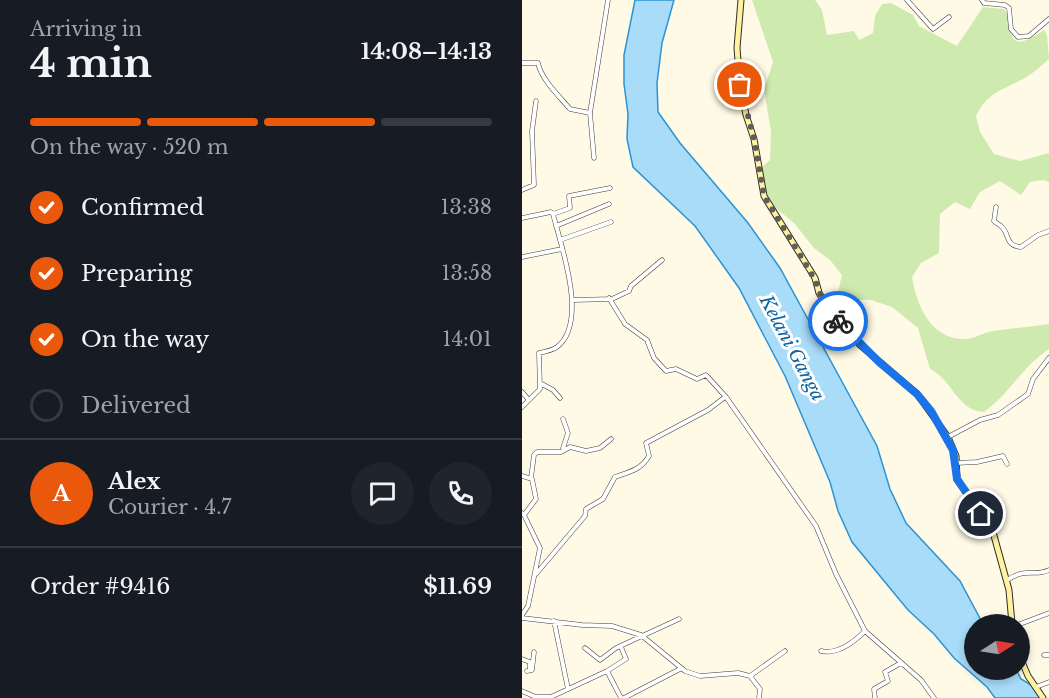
<!DOCTYPE html>
<meta charset="utf-8">
<style>
:root{--surface:#171b24;--page:#20242c;--text:#f1f3f6;--muted:#9ea1a6;--line:#363941;--accent:#ea580c}
body{margin:0;font-family:"Libre Baskerville",serif;background:var(--page);color:var(--text);height:100vh;display:flex;flex-direction:column;font-size:22px;white-space:nowrap}
*{box-sizing:border-box;margin:0}
p{font-size:20px;color:var(--muted)}
.icon{flex:none;width:33px;height:33px;fill:none;stroke:currentColor;stroke-width:2;stroke-linecap:round;stroke-linejoin:round}
.map{position:relative;flex:1;overflow:hidden}
.panel{display:flex;flex-direction:column;background:var(--surface);width:522px}
.panel>*{flex:none}
.needle{width:39px;rotate:78deg}
.fabs{position:absolute;left:442px;top:614px;display:grid;gap:12px}
.fabs a{display:grid;place-items:center;width:66px;height:66px;border-radius:50%;background:var(--surface);box-shadow:0 3px 9px #0003;font-size:30px}
.pin{position:absolute;display:grid;place-items:center;width:51px;height:51px;color:#fff;margin:-26px;border:3px solid #fff;border-radius:50%;box-shadow:0 2px 6px #0007}
.courier{position:absolute;display:grid;place-items:center;width:60px;height:60px;margin:-30px;border:4px solid #1a73e8;border-radius:50%;background:#fff;color:#222;box-shadow:0 2px 8px #0007}
.head em{font-style:normal;font-weight:700}
.head div{display:flex;flex-direction:column-reverse}
.head{display:flex;align-items:center;justify-content:space-between;height:102px;padding:0 30px}
h1{font-size:39px;font-weight:700;line-height:45px}
.bar{display:grid;grid-template-columns:repeat(4,1fr);gap:9px 6px;align-content:center;height:72px;padding:0 30px}
.bar i{height:8px;border-radius:4px;background:var(--line)}
.bar .active{background:var(--accent)}
.bar p{grid-column:span 4}
.line{display:flex;align-items:center;gap:15px;padding:0 30px;border-top:2px solid var(--line)}
.line div{flex:1}
.round{display:grid;place-items:center;flex:none;width:63px;height:63px;border-radius:32px;background:var(--page)}
ol{padding:0 30px;list-style:none}
li{display:flex;align-items:center;gap:18px;height:66px}
li p{margin-inline-start:auto}
li .icon{padding:6px;border-radius:50%;background:var(--accent);color:#fff;stroke-width:4}
li:last-child{color:var(--muted)}
li i{width:33px;height:33px;border:3px solid var(--line);border-radius:50%}
main{display:flex;flex:1;min-height:0}
.map>svg:first-child{display:block}
</style>
<main>
<section class="panel">
<div class="head"><div><h1>4 min</h1><p>Arriving in</p></div><em>14:08–14:13</em></div>
<div class="bar"><i class="active"></i><i class="active"></i><i class="active"></i><i></i><p>On the way · 520 m</p></div>
<ol>
<li><svg class="icon" aria-label="check" viewBox="0 0 24 24"><path d="M5 12l5 5 9-10"/></svg>Confirmed<p>13:38</p></li>
<li><svg class="icon" aria-label="check" viewBox="0 0 24 24"><path d="M5 12l5 5 9-10"/></svg>Preparing<p>13:58</p></li>
<li><svg class="icon" aria-label="check" viewBox="0 0 24 24"><path d="M5 12l5 5 9-10"/></svg>On the way<p>14:01</p></li>
<li><i></i>Delivered</li>
</ol>
<div class="line" style="height:108px"><b class="round" style="background:var(--accent);color:#fff">A</b><div><b>Alex</b><p>Courier · 4.7</p></div><a class="round"><svg class="icon" aria-label="chat" viewBox="0 0 24 24"><path d="M4 5h16v11H9l-5 4z"/></svg></a><a class="round"><svg class="icon" aria-label="phone" viewBox="0 0 24 24"><path d="M5 4h4l2 5-3 2q2 4 5 5l2-3 5 2v4C11 20 4 13 5 4z"/></svg></a></div>
<div class="line" style="height:78px"><div>Order #9416</div><b>$11.69</b></div>
</section>
<div class="map">
<svg width="527" height="698" viewBox="0 0 527 698">
<rect width="100%" height="100%" fill="#fffae6"/>
<!-- green -->
<path fill="#cfeaaf" d="M230 0H293L300 10 305 35 332 31 337 40 351 33 353 16 360 4 369 3 391 15 397 26 435 46 461 7 482 9C494 24 479 60 522 30L525 35 527 59C518 67 508 76 497 81 476 92 466 93 454 116L458 132 472 154 498 161 527 153V182L521 180 508 182 499 195 478 181 458 192 448 209 433 202 418 214 417 253 399 263 390 277C395 306 409 341 445 339 454 338 462 332 472 331 490 328 508 327 527 324V349C501 366 487 394 462 412 435 411 430 379 408 369L396 328 370 307 349 300 320 299 316 292 320 275 308 260 292 248 272 223 249 204 244 193 240 167 248 160 249 132 242 89 251 62Z"/>
<!-- water -->
<path fill="#a8dcf9" stroke="#2c93d4" stroke-width="1.5" d="M113 0H152L140 43 135 83 136 112 158 143 226 223 258 268 355 446 368 489 384 523 438 581 461 624H453V669H481L485 672 494 669 499 679 511 686 518 698H473L465 687 432 658 412 634 386 610 330 542 316 511 308 482 263 376 217 288 173 226 111 167 105 139 106 114 102 84V55Z"/>
<g fill="none" stroke-linecap="round" stroke-linejoin="round">
<!-- street casing -->
<g stroke="#3d3d3d" stroke-width="5">
<path id="street" d="M385 0 411 29 427 17
M460 0 462 3 483 5 487 8 489 29 496 37 507 36 527 19
M0 63H16C19 79 37 96 48 109L68 113
M72 158 68 113 86 0
M0 190 12 185 10 131 14 101
M474 207 472 221C474 223 477 224 480 227 488 235 483 246 499 247L516 235 527 231
M0 218 29 212 31 214
M34 226 87 204
M38 240 89 222
M0 257 40 249
M87 298 103 324 125 340 132 358 144 371 154 369 175 379 184 375 204 397 294 526 314 574 343 631
M51 300 90 299 107 291 109 286 140 260
M20 384 31 390 38 398
M0 392 6 399
M0 407 18 389 17 353C22 352 31 350 35 347 67 322 39 246 31 214L48 208 47 196 88 188
M41 419 46 433 41 448
M426 437 458 420 476 415 506 394 511 379 527 358
M434 463 455 462 481 456 485 464
M0 476 10 479 14 499 2 515 0 513
M9 478 12 455 15 452H39L48 447 64 451 78 448 89 439
M14 574 63 516 64 509 81 499 93 477C107 472 119 470 127 456L124 443 186 410 203 397
M485 580C505 567 513 577 527 570
M0 615 6 606 18 548 2 515
M0 618 60 625 90 626 119 635 163 671 178 676 216 673 228 676 238 689 237 698
M32 621 46 689
M498 624 527 613
M63 648 78 660 94 648 157 619
M299 651C316 655 332 642 343 631L399 680 412 698
M522 655H527
M0 659 8 662V669
M5 671 10 670 12 652
M85 671 99 698
M228 676 263 651
M514 687 527 682
M0 691 14 697H29L85 671 104 659 99 647
M102 698 158 669
M353 698 352 689 366 681 363 672 379 663"/>
</g>
<!-- secondary casing -->
<g stroke="#2c2c2c" stroke-width="7">
<path id="secondary" d="M219 0 215 48 218 85 224 115 232 139 242 196 293 278 297 293 307 309 337 344 395 394 426 437 434 456 435 479 471 532 487 590 490 624
M498 657 506 676 521 698"/>
</g>
<!-- street -->
<use href="#street" stroke="#fff" stroke-width="4"/>
<!-- secondary -->
<use href="#secondary" stroke="#fff3a1" stroke-width="5"/>
</g>
<g fill="none" stroke-linecap="round" stroke-linejoin="round">
<!-- done -->
<path stroke="#605e57" stroke-width="6" stroke-dasharray="0 10.8" d="M218 85 232 139 242 196 292 278 301 301 316 321"/>
<!-- route -->
<path stroke="#1a73e8" stroke-width="8" d="M316 321 357 362 395 394 409 411 431 450 435 479 459 514"/>
</g>
<g text-anchor="middle" stroke-width="6" stroke-linejoin="round" paint-order="stroke">
<!-- water labels -->
<g font-size="18" font-style="italic" fill="#0f63a0" stroke="#fff">
<text transform="translate(270 348) rotate(62)" y="6">Kelani Ganga</text>
</g>
</g>
</svg>
<div class="fabs">
<a><svg class="needle" viewBox="-14 -14 28 28"><path d="M0-13l5 13h-10z" fill="#e53935"/><path d="M0 13l5-13h-10z" fill="#9ea1a6"/></svg></a>
</div>
<div class="pin" style="left:218px;top:85px;background:#ea580c"><svg class="icon" aria-label="bag" viewBox="0 0 24 24"><path d="M5 8h14l-1 12H6zM9 8a3 3 0 0 1 6 0"/></svg></div>
<div class="pin" style="left:459px;top:514px;background:#1f2937"><svg class="icon" aria-label="home" viewBox="0 0 24 24"><path d="M3 11l9-7 9 7M6 9v11h12V9"/></svg></div>
<div class="courier" style="left:316px;top:321px"><svg class="icon" aria-label="bike" viewBox="0 0 24 24"><circle cx="6" cy="16" r="4"/><circle cx="18" cy="16" r="4"/><path d="M6 16l4-8h5l3 8M10 8l3 8H6M13 5h3"/></svg></div>
</div>
</main>
